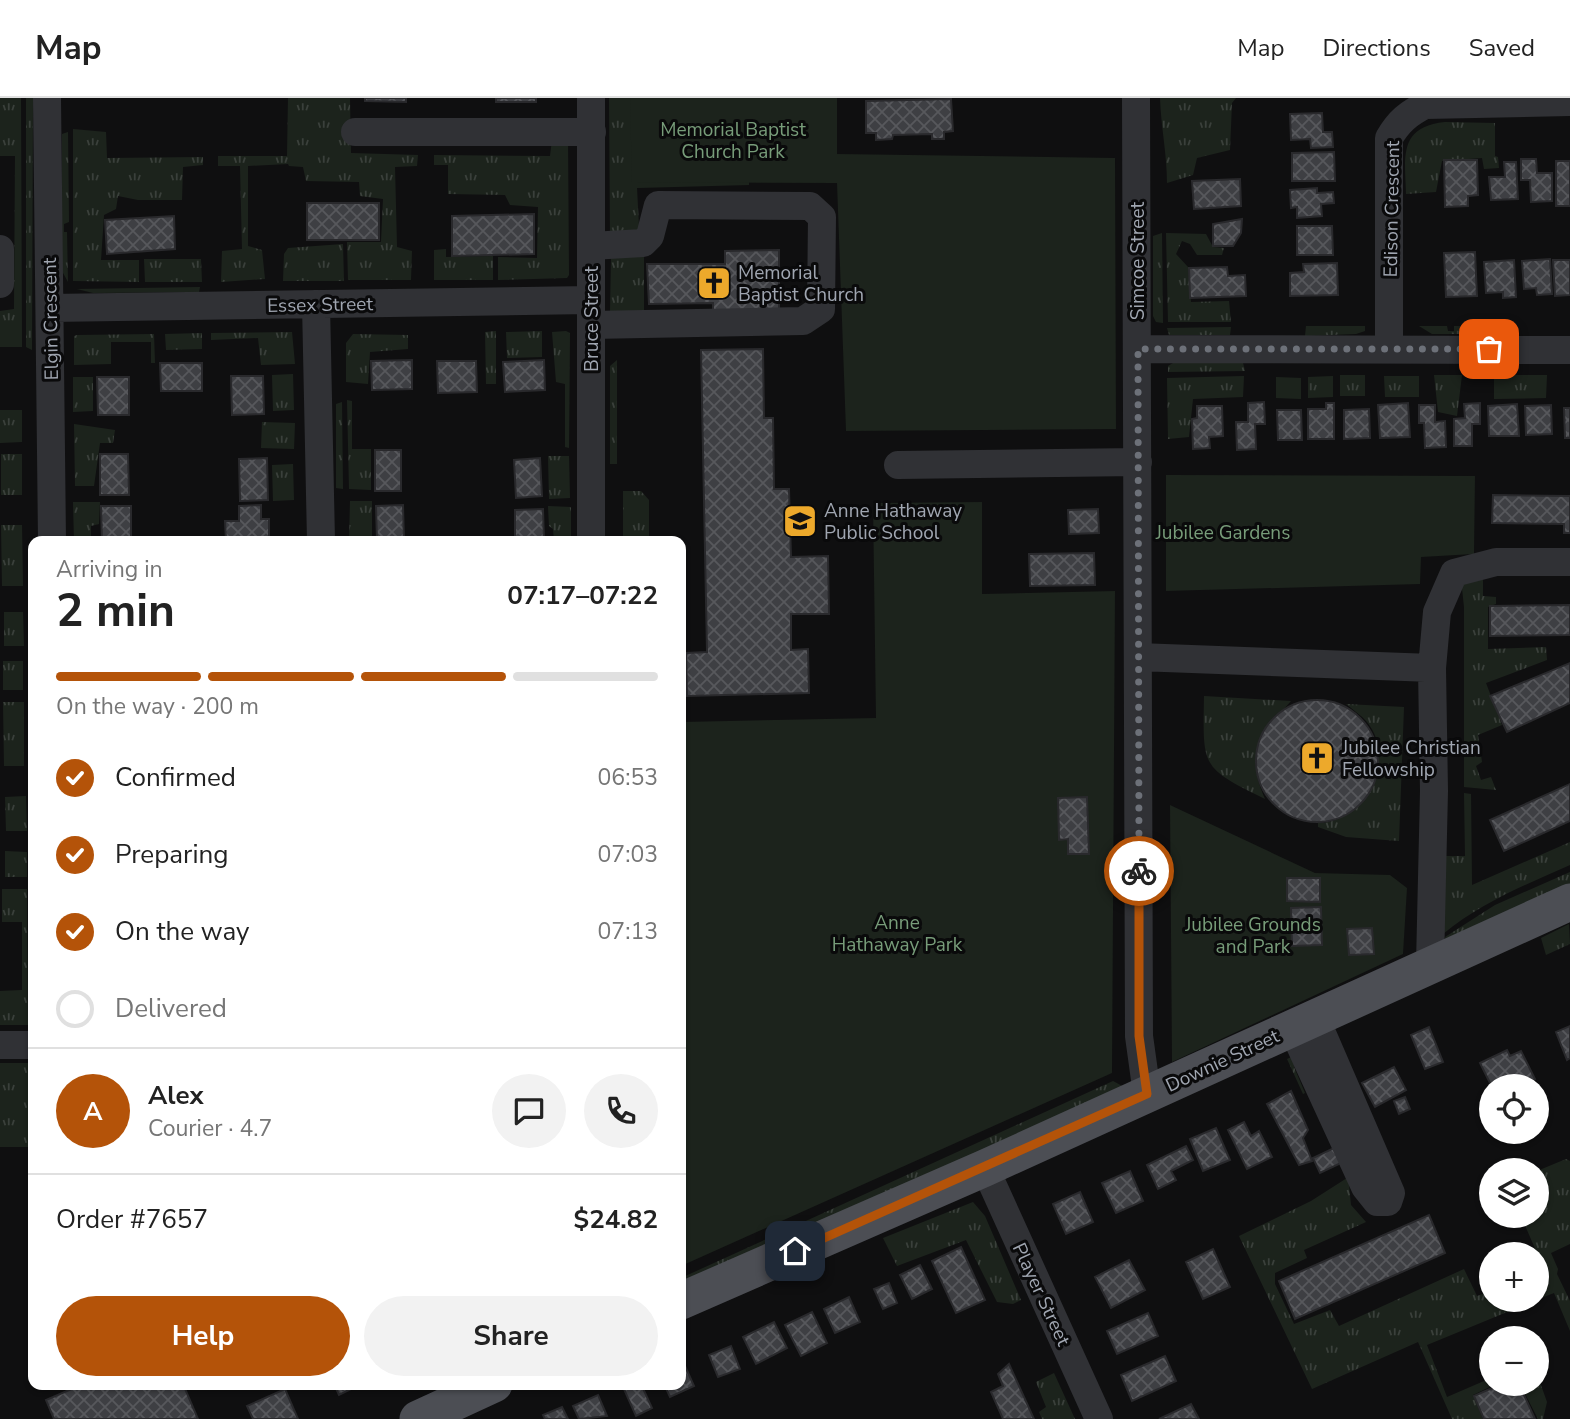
<!DOCTYPE html>
<meta charset="utf-8">
<style>
:root{--surface:#fff;--page:#f2f2f2;--text:#222;--muted:#767676;--line:#e0e0e0;--accent:#b45309}
body{margin:0;font-family:"Nunito Sans",sans-serif;background:var(--page);color:var(--text);height:100vh;display:flex;flex-direction:column;font-size:26px;white-space:nowrap}
*{box-sizing:border-box;margin:0}
p{font-size:23px;color:var(--muted)}
.icon{flex:none;width:38px;height:38px;fill:none;stroke:currentColor;stroke-width:2;stroke-linecap:round;stroke-linejoin:round}
.map{position:relative;flex:1;overflow:hidden}
.panel{position:absolute;left:28px;top:438px;width:658px;height:854px;display:flex;flex-direction:column;background:var(--surface);border-radius:14px;box-shadow:0 2px 5px #0004}
.panel>*{flex:none}
.controls{position:absolute;left:1479px;top:976px;display:grid;gap:14px}
.controls a{display:grid;place-items:center;width:70px;height:70px;border-radius:50%;background:var(--surface);box-shadow:0 2px 5px #0004;font-size:35px}
.pin{position:absolute;display:grid;place-items:center;width:60px;height:60px;color:#fff;margin:-30px;border-radius:14px;box-shadow:0 4px 10px #0006}
.courier{position:absolute;display:grid;place-items:center;width:70px;height:70px;margin:-35px;border:5px solid #b45309;border-radius:50%;background:#fff;color:#222;box-shadow:0 2px 9px #0007}
.overview em{font-style:normal;font-weight:700}
.overview div{display:flex;flex-direction:column-reverse}
.overview{display:flex;align-items:center;justify-content:space-between;height:119px;padding:0 28px}
h1{font-size:46px;font-weight:700;line-height:52px}
.bar{display:grid;grid-template-columns:repeat(4,1fr);gap:10px 7px;align-content:center;height:84px;padding:0 28px}
.bar i{height:9px;border-radius:5px;background:var(--line)}
.bar .selected{background:var(--accent)}
.bar p{grid-column:span 4}
.line{display:flex;align-items:center;gap:18px;padding:0 28px;border-top:2px solid var(--line)}
.line div{flex:1}
.round{display:grid;place-items:center;flex:none;width:74px;height:74px;border-radius:37px;background:var(--page)}
ol{padding:0 28px;list-style:none}
li{display:flex;align-items:center;gap:21px;height:77px}
li p{margin-inline-start:auto}
li .icon{padding:7px;border-radius:50%;background:var(--accent);color:#fff;stroke-width:4}
li:last-child{color:var(--muted)}
li i{width:38px;height:38px;border:4px solid var(--line);border-radius:50%}
.primary-button{display:flex;gap:14px;margin-top:auto;padding:14px 28px}
.primary-button a{flex:1;height:80px;border-radius:42px;background:var(--accent);color:#fff;font-size:28px;font-weight:700;line-height:80px;text-align:center}
.primary-button a+a{background:var(--page);color:var(--text)}
header{display:flex;align-items:center;gap:42px;box-sizing:border-box;height:98px;padding:0 35px;background:var(--surface);border-bottom:2px solid var(--line)}
header strong{font-size:33px}
nav{display:flex;gap:38px;margin-inline-start:auto;font-size:24px}
.map>svg:first-child{display:block}
</style>
<header>
<strong>Map</strong>
<nav><a>Map</a><a>Directions</a><a>Saved</a></nav>
</header>
<div class="map">
<svg width="1570" height="1321" viewBox="0 0 1570 1321">
<defs>
<pattern id="grass-tufts" width="24" height="20" patternUnits="userSpaceOnUse" patternTransform="scale(1.75)"><rect width="24" height="20" fill="#1c231c"/><path d="M3 7l-1-3M5 7V3M7 7l1-3M15 17l-1-3M17 17v-4M19 17l1-3" fill="none" stroke="#3a403b"/></pattern>
<pattern id="building-cross-hatch" width="8" height="8" patternUnits="userSpaceOnUse" patternTransform="scale(1.75)"><rect width="8" height="8" fill="#3e3f43"/><path d="M0 0l8 8M0 8l8-8" fill="none" stroke="#57585c"/></pattern>
</defs>
<rect width="100%" height="100%" fill="#0f0f10"/>
<!-- grass -->
<path fill="url(#grass-tufts)" d="M0 0H21L22 249H0V213L14 211 15 58H0Z
M26 0H33L32 252 26 249Z
M288 0H350L351 55 418 57 417 68 395 69 397 149 412 153 411 182H348L347 144H381L383 101 360 98 359 84 306 83 303 69 289 68 288 66 248 68V148L262 152 265 181 221 184 222 153 242 151 240 68H218V58H287Z
M609 0H756L749 56V87L637 90 639 128 636 136 610 140Z
M1160 0H1236L1232 5 1230 52 1197 60 1193 77 1167 85C1167 56 1161 29 1160 0Z
M1445 24 1495 25V58L1498 59 1499 70 1484 71 1482 60 1442 63 1436 94 1406 96C1405 59 1398 29 1445 24Z
M73 31 106 34 107 60 203 59V67L183 69 182 102H138L118 98 116 111 104 117 101 162H139V184L73 183Z
M68 34 69 124 64 126V134H67L68 184 62 173V36Z
M552 42 568 43 569 177 567 180 498 182V159L537 160 538 109 510 107 505 97 448 96V67H434V57L550 58Z
M1162 135 1163 225 1156 224 1153 218V138Z
M1166 135 1206 136 1213 149 1224 150 1222 157H1197L1190 146 1182 143 1176 156 1188 169 1191 204 1229 203 1231 224H1168Z
M343 146 344 183H283L284 156 288 150Z
M446 151V159L493 158V182H434V152Z
M644 155V217L610 214 611 160Z
M144 161H201L202 184H145Z
M200 189 199 194 93 195 77 191Z
M1306 228H1365V233L1356 236 1305 238Z
M1419 228H1447L1448 233H1454V228L1509 229 1507 236H1432Z
M1231 229 1230 237H1169L1167 230Z
M496 233V286H486L485 234Z
M542 233V259L507 260 506 234Z
M566 233 570 235 569 350 565 349V286L556 284 552 234Z
M292 234 295 266 261 267 258 240 211 242V235Z
M202 235V251L166 252 165 236Z
M154 236 155 265H151V244H111V266L74 267V238L77 237Z
M353 236 408 237V251L370 254 368 286 346 284V245Z
M617 262V366H610V268Z
M1173 265H1243L1245 273 1168 274V268Z
M293 276 294 312 273 313 272 277Z
M1340 277H1365V298H1340Z
M1434 277H1462L1457 318 1438 314Z
M1494 277H1547L1546 300 1494 301Z
M1244 278 1243 299 1193 301 1189 339 1168 341 1167 280Z
M1333 278V299L1308 300V279Z
M1384 278H1419V299H1385Z
M73 279H93V313L73 314Z
M1276 279 1301 280V301L1276 300Z
M347 302 352 303V351H371V392L349 391Z
M342 304 343 391 336 390V306Z
M22 312V344L0 345V312Z
M262 324 295 325 294 351 261 350Z
M74 326 115 332 113 345H100L94 388H75Z
M1 356H22V397H1Z
M569 358 570 400 549 401 548 358Z
M293 366 294 402 273 403 272 367Z
M623 393H641L649 402V443H623Z
M350 403H372V443H349Z
M73 404H100L99 426 91 428V443H74Z
M548 408 571 409V443H554L553 431 549 428Z
M1 427H22L23 488H2Z
M1483 477V498L1496 499V506L1488 509V551L1546 549 1547 562 1486 585 1502 627 1478 637 1482 664 1476 668 1481 682 1491 679 1496 692 1464 689V509L1462 490 1454 482Z
M4 514H23L24 548H4Z
M3 563H23V592H3Z
M1204 598 1291 603C1260 638 1244 653 1265 701 1200 669 1203 669 1204 598Z
M3 604H24V668H4Z
M1346 606 1404 609 1399 743 1346 739 1318 729V725C1365 725 1398 662 1367 624 1361 617 1353 612 1346 606Z
M1464 695 1471 696 1472 787 1570 744V767C1525 787 1482 804 1443 836L1444 758H1465Z
M26 698 27 733H6L5 699Z
M5 753 27 754V779H5Z
M1570 774V797L1448 850 1445 839 1495 807Z
M2 791H27L28 927H0V893L22 892V824H2Z
M1569 826 1570 846 1546 857 1541 840Z
M1298 956 1353 1083 1349 1087 1351 1107 1366 1124 1304 1152 1307 1160 1275 1175V1186L1294 1226 1330 1212 1339 1228 1464 1171 1477 1198 1491 1193V1202H1507L1512 1212 1427 1247 1447 1299 1491 1280V1286H1496L1473 1297 1483 1321H1452L1418 1244 1312 1291 1239 1138 1311 1103 1347 1080 1297 967 1294 969 1305 995 1303 996 1287 961Z
M0 965H28V1049H0Z
M1113 983 1126 990 681 1196V1180Z
M1566 1061 1570 1063V1146L1551 1155 1558 1171 1557 1176 1570 1203V1233L1554 1195 1536 1202 1537 1173 1543 1169 1521 1118H1536L1537 1073Z
M973 1104 985 1118 1021 1202 1013 1206 997 1204 966 1142 897 1168 883 1140Z
M1054 1275 1075 1321H1042L1039 1314 1046 1309 1036 1284Z
M1537 1276 1547 1304 1543 1321H1538L1520 1286H1536Z"/>
<!-- park -->
<path fill="#1c231c" d="M630 0H837V56L1115 60 1116 331 846 333 837 85 632 84Z
M1166 377 1475 378 1474 456 1421 459 1420 486 1166 493Z
M982 404V496L1115 493 1112 975 681 1168V624L876 620 873 405Z
M1170 707 1315 775 1390 777 1407 790 1403 856 1172 964Z"/>
<!-- building -->
<path fill="url(#building-cross-hatch)" stroke="#29292c" stroke-width="2" d="M365 0H406V4L365 3Z
M496 0H536V4H496Z
M951 1 953 33 944 34V41H932V36L893 37 892 41 876 42V35H866V3Z
M1322 15 1323 34H1332L1333 49 1311 50 1310 41 1291 42 1290 16Z
M1334 54 1335 83H1292V55Z
M1521 61H1536L1537 75H1552V103L1531 104 1530 82H1521Z
M1444 62H1477L1478 97 1468 98V108L1445 109Z
M1556 63H1570V108H1556Z
M1504 64H1516L1518 101 1491 102 1489 79H1505Z
M1240 81 1241 108 1194 111 1192 83Z
M1317 90V95L1333 94 1334 105 1321 106 1322 118 1297 120V109L1291 110 1290 92Z
M307 105H379V142H307Z
M534 116V156L452 158V118Z
M174 118 175 151 107 156 105 122Z
M1242 121 1241 135 1233 148H1213V126Z
M1297 128H1332L1333 157H1297Z
M779 152V215L713 216V205L649 206 647 166H725V153Z
M1475 154 1477 198 1446 199 1444 155Z
M1550 161 1552 196 1537 197 1536 190 1524 191 1522 163Z
M1514 162 1516 199 1503 200V194L1486 195 1484 164Z
M1553 162H1570V197L1555 198Z
M1337 165 1338 197 1290 198V175L1304 174 1303 166Z
M1227 169 1228 178 1245 177 1246 198 1190 200 1189 170Z
M763 251 764 320H773L774 391H789L791 459 828 458 829 516H791V552L808 551 809 595 687 598 686 555 707 554 701 252Z
M412 262V291L372 292 371 263Z
M544 262 545 292 505 294 503 264Z
M437 263H476L477 294 438 295Z
M160 265H202V293H161Z
M231 278H263L264 316 232 317Z
M97 279H129V317H98Z
M1264 304 1265 326H1255L1256 351 1237 352 1236 324H1248V305Z
M1326 305H1334V341H1308V311H1326Z
M1408 305 1410 339 1380 340 1378 307Z
M1480 305V326H1472V348H1454V321L1465 320 1464 306Z
M1517 306 1519 338H1489L1488 308Z
M1419 307H1435V324L1445 323 1446 349 1425 350 1424 325H1419Z
M1551 307 1552 336 1526 337 1525 308Z
M1197 308H1222L1223 338 1209 339 1210 350 1193 351 1192 321 1197 320Z
M1564 310H1570V340H1565Z
M1369 311 1370 340 1344 341V312Z
M1277 312H1301L1302 342H1278Z
M375 352H401V393H375Z
M100 356H128L129 397H100Z
M267 360 268 402 240 403 239 361Z
M540 360 542 398 516 400 514 362Z
M1493 397 1570 398V435H1564V426L1492 425Z
M261 407V421H269V443H226L225 423H239V408Z
M403 407 404 443H377L376 408Z
M101 408H131V443H102Z
M543 411 544 443H515V412Z
M1098 411 1099 435 1069 436 1068 412Z
M1094 455 1095 487 1030 488 1029 456Z
M1570 507V537L1490 538V508Z
M1570 565V605L1507 634 1490 598Z
M1256 663a61 61 0 1 1 122 0a61 61 0 1 1-122 0Z
M1570 686V723L1504 753 1490 722Z
M1087 699 1089 756H1068V741L1059 742 1058 700Z
M1287 780H1320V804L1287 803Z
M1321 809 1322 847 1292 848 1291 810Z
M1372 830 1374 856 1349 857 1347 831Z
M1570 928V960L1567 962 1556 934Z
M1429 929 1443 964 1425 971 1411 937Z
M1507 952 1510 958 1521 953 1535 981 1520 989H1492L1480 965Z
M1394 969 1406 992 1375 1009 1362 985Z
M1291 993 1308 1032 1303 1040 1312 1063 1299 1067 1267 1006Z
M1405 999 1410 1011 1399 1016 1394 1003Z
M1244 1024 1251 1038 1259 1033 1272 1059 1247 1071 1228 1032Z
M1216 1030 1230 1062 1203 1073 1190 1041Z
M1186 1048 1193 1062 1171 1073 1176 1082 1158 1091 1147 1067Z
M1334 1050 1341 1065 1320 1075 1313 1060Z
M1130 1073 1143 1103 1116 1115 1102 1085Z
M1080 1094 1093 1124 1066 1136 1053 1106Z
M1429 1117 1445 1155 1295 1221 1279 1183Z
M961 1149 985 1202 956 1215 932 1163Z
M1213 1151 1230 1189 1203 1201 1186 1164Z
M1129 1162 1145 1192 1111 1210 1095 1179Z
M920 1167 932 1191 912 1201 900 1177Z
M889 1185 897 1205 883 1211 874 1191Z
M849 1199 860 1224 835 1235 824 1211Z
M812 1214 827 1245 801 1258 785 1227Z
M1148 1215 1158 1238 1117 1256 1107 1233Z
M774 1224 787 1250 756 1266 743 1239Z
M731 1248 740 1271 718 1279 709 1257Z
M1165 1258 1176 1283 1132 1303 1121 1277Z
M1009 1266 1034 1321H1003L991 1294 1003 1288 998 1276Z
M685 1268 694 1288 670 1299 664 1286H681V1270Z
M83 1286H183L198 1321H54L46 1302Z
M334 1286H361L339 1297Z
M628 1286H641L652 1310 636 1318 623 1289Z
M1501 1286H1519L1535 1321H1484L1474 1298Z
M285 1291 298 1321H253L247 1308Z
M598 1297 607 1318 579 1321 573 1308Z
M1191 1306 1199 1321H1159Z
M562 1309 568 1321H545L543 1317Z"/>
<g fill="none" stroke-linecap="round" stroke-linejoin="round">
<!-- minor -->
<path stroke="#303135" stroke-width="28" d="M47 0 52 443
M1136 0 1139 938 1147 996
M355 34H592
M0 151V186
M316 206 321 443
M50 210 590 202
M591 227 803 223 821 211 822 119 810 108 658 107 650 138 643 145 591 148
M1137 251 1570 252
M1389 251V40C1399 23 1408 16 1425 7L1570 4
M898 367 1138 364
M591 443V0
M1138 559 1432 570 1434 693 1430 866
M1432 570 1437 514 1454 475 1496 464H1570
M1292 930 1365 1089 1377 1104H1388L1391 1095 1315 919
M0 947H33
M985 1070 1099 1321"/>
<!-- major -->
<path stroke="#4c4e54" stroke-width="37" d="M681 1203 985 1070 1570 804
M418 1321 494 1286"/>
</g>
<g fill="none" stroke-linecap="round" stroke-linejoin="round">
<!-- done -->
<path stroke="#6d7179" stroke-width="7" stroke-dasharray="0 12.6" d="M1139 773 1138 251H1489"/>
<!-- route -->
<path stroke="#b45309" stroke-width="9" d="M795 1153 1147 996 1139 938V773"/>
</g>
<!-- icons -->
<defs>
<g id="church-square" transform="scale(1.75)"><rect x="-9" y="-9" width="18" height="18" rx="4" fill="#eda92b" stroke="#0a0a0b"/><path d="M-1.2-6h2.4v3.5h3.3v2.4h-3.3V6h-2.4V-.1h-3.3v-2.4h3.3Z" fill="#111"/></g>
<g id="school-square" transform="scale(1.75)"><rect x="-9" y="-9" width="18" height="18" rx="4" fill="#eda92b" stroke="#0a0a0b"/><path d="M0-5L7-2L0 1L-7-2ZM-4 1L0 2.5L4 1V4Q0 6-4 4Z" fill="#111"/></g>
</defs>
<g fill-rule="evenodd">
<use href="#church-square" x="714" y="185"/>
<use href="#school-square" x="800" y="423"/>
<use href="#church-square" x="1317" y="660"/>
</g>
<g text-anchor="middle" stroke-width="6" stroke-linejoin="round" paint-order="stroke">
<!-- park labels -->
<g font-size="19" fill="#779c79" stroke="#0a0a0b">
<text x="733" y="38">Memorial Baptist<tspan x="733" dy="22">Church Park</tspan></text>
<text x="1223" y="441">Jubilee Gardens</text>
<text x="897" y="831">Anne<tspan x="897" dy="22">Hathaway Park</tspan></text>
<text x="1253" y="833">Jubilee Grounds<tspan x="1253" dy="22">and Park</tspan></text>
</g>
<!-- street labels -->
<g font-size="19" fill="#a0a6b1" stroke="#0a0a0b">
<text transform="translate(1391 111) rotate(-89)" y="7">Edison Crescent</text>
<text transform="translate(1137 163) rotate(-90)" y="7">Simcoe Street</text>
<text transform="translate(320 206) rotate(-1)" y="7">Essex Street</text>
<text transform="translate(50 221) rotate(-91)" y="7">Elgin Crescent</text>
<text transform="translate(591 221) rotate(-90)" y="7">Bruce Street</text>
<text transform="translate(1222 962) rotate(-25)" y="7">Downie Street</text>
<text transform="translate(1042 1196) rotate(65)" y="7">Player Street</text>
</g>
<!-- poi labels -->
<g font-size="19" fill="#a0a6b1" stroke="#0a0a0b" text-anchor="start">
<text x="738" y="181">Memorial<tspan x="738" dy="22">Baptist Church</tspan></text>
<text x="824" y="419">Anne Hathaway<tspan x="824" dy="22">Public School</tspan></text>
<text x="1342" y="656">Jubilee Christian<tspan x="1342" dy="22">Fellowship</tspan></text>
</g>
</g>
</svg>
<div class="controls">
<a><svg class="icon" aria-label="locate" viewBox="0 0 24 24"><circle cx="12" cy="12" r="6"/><path d="M12 2v4M12 18v4M2 12h4M18 12h4"/></svg></a>
<a><svg class="icon" aria-label="layers" viewBox="0 0 24 24"><path d="M12 4l9 5-9 5-9-5zM3 14l9 5 9-5"/></svg></a>
<a>+</a>
<a>−</a>
</div>
<div class="pin" style="left:1489px;top:251px;background:#ea580c"><svg class="icon" aria-label="bag" viewBox="0 0 24 24"><path d="M5 8h14l-1 12H6zM9 8a3 3 0 0 1 6 0"/></svg></div>
<div class="pin" style="left:795px;top:1153px;background:#1f2937"><svg class="icon" aria-label="home" viewBox="0 0 24 24"><path d="M3 11l9-7 9 7M6 9v11h12V9"/></svg></div>
<div class="courier" style="left:1139px;top:773px"><svg class="icon" aria-label="bike" viewBox="0 0 24 24"><circle cx="6" cy="16" r="4"/><circle cx="18" cy="16" r="4"/><path d="M6 16l4-8h5l3 8M10 8l3 8H6M13 5h3"/></svg></div>
<section class="panel">
<div class="overview"><div><h1>2 min</h1><p>Arriving in</p></div><em>07:17–07:22</em></div>
<div class="bar"><i class="selected"></i><i class="selected"></i><i class="selected"></i><i></i><p>On the way · 200 m</p></div>
<ol>
<li><svg class="icon" aria-label="check" viewBox="0 0 24 24"><path d="M5 12l5 5 9-10"/></svg>Confirmed<p>06:53</p></li>
<li><svg class="icon" aria-label="check" viewBox="0 0 24 24"><path d="M5 12l5 5 9-10"/></svg>Preparing<p>07:03</p></li>
<li><svg class="icon" aria-label="check" viewBox="0 0 24 24"><path d="M5 12l5 5 9-10"/></svg>On the way<p>07:13</p></li>
<li><i></i>Delivered</li>
</ol>
<div class="line" style="height:126px"><b class="round" style="background:var(--accent);color:#fff">A</b><div><b>Alex</b><p>Courier · 4.7</p></div><a class="round"><svg class="icon" aria-label="chat" viewBox="0 0 24 24"><path d="M4 5h16v11H9l-5 4z"/></svg></a><a class="round"><svg class="icon" aria-label="phone" viewBox="0 0 24 24"><path d="M5 4h4l2 5-3 2q2 4 5 5l2-3 5 2v4C11 20 4 13 5 4z"/></svg></a></div>
<div class="line" style="height:91px"><div>Order #7657</div><b>$24.82</b></div>
<div class="primary-button"><a>Help</a><a>Share</a></div>
</section>
</div>
